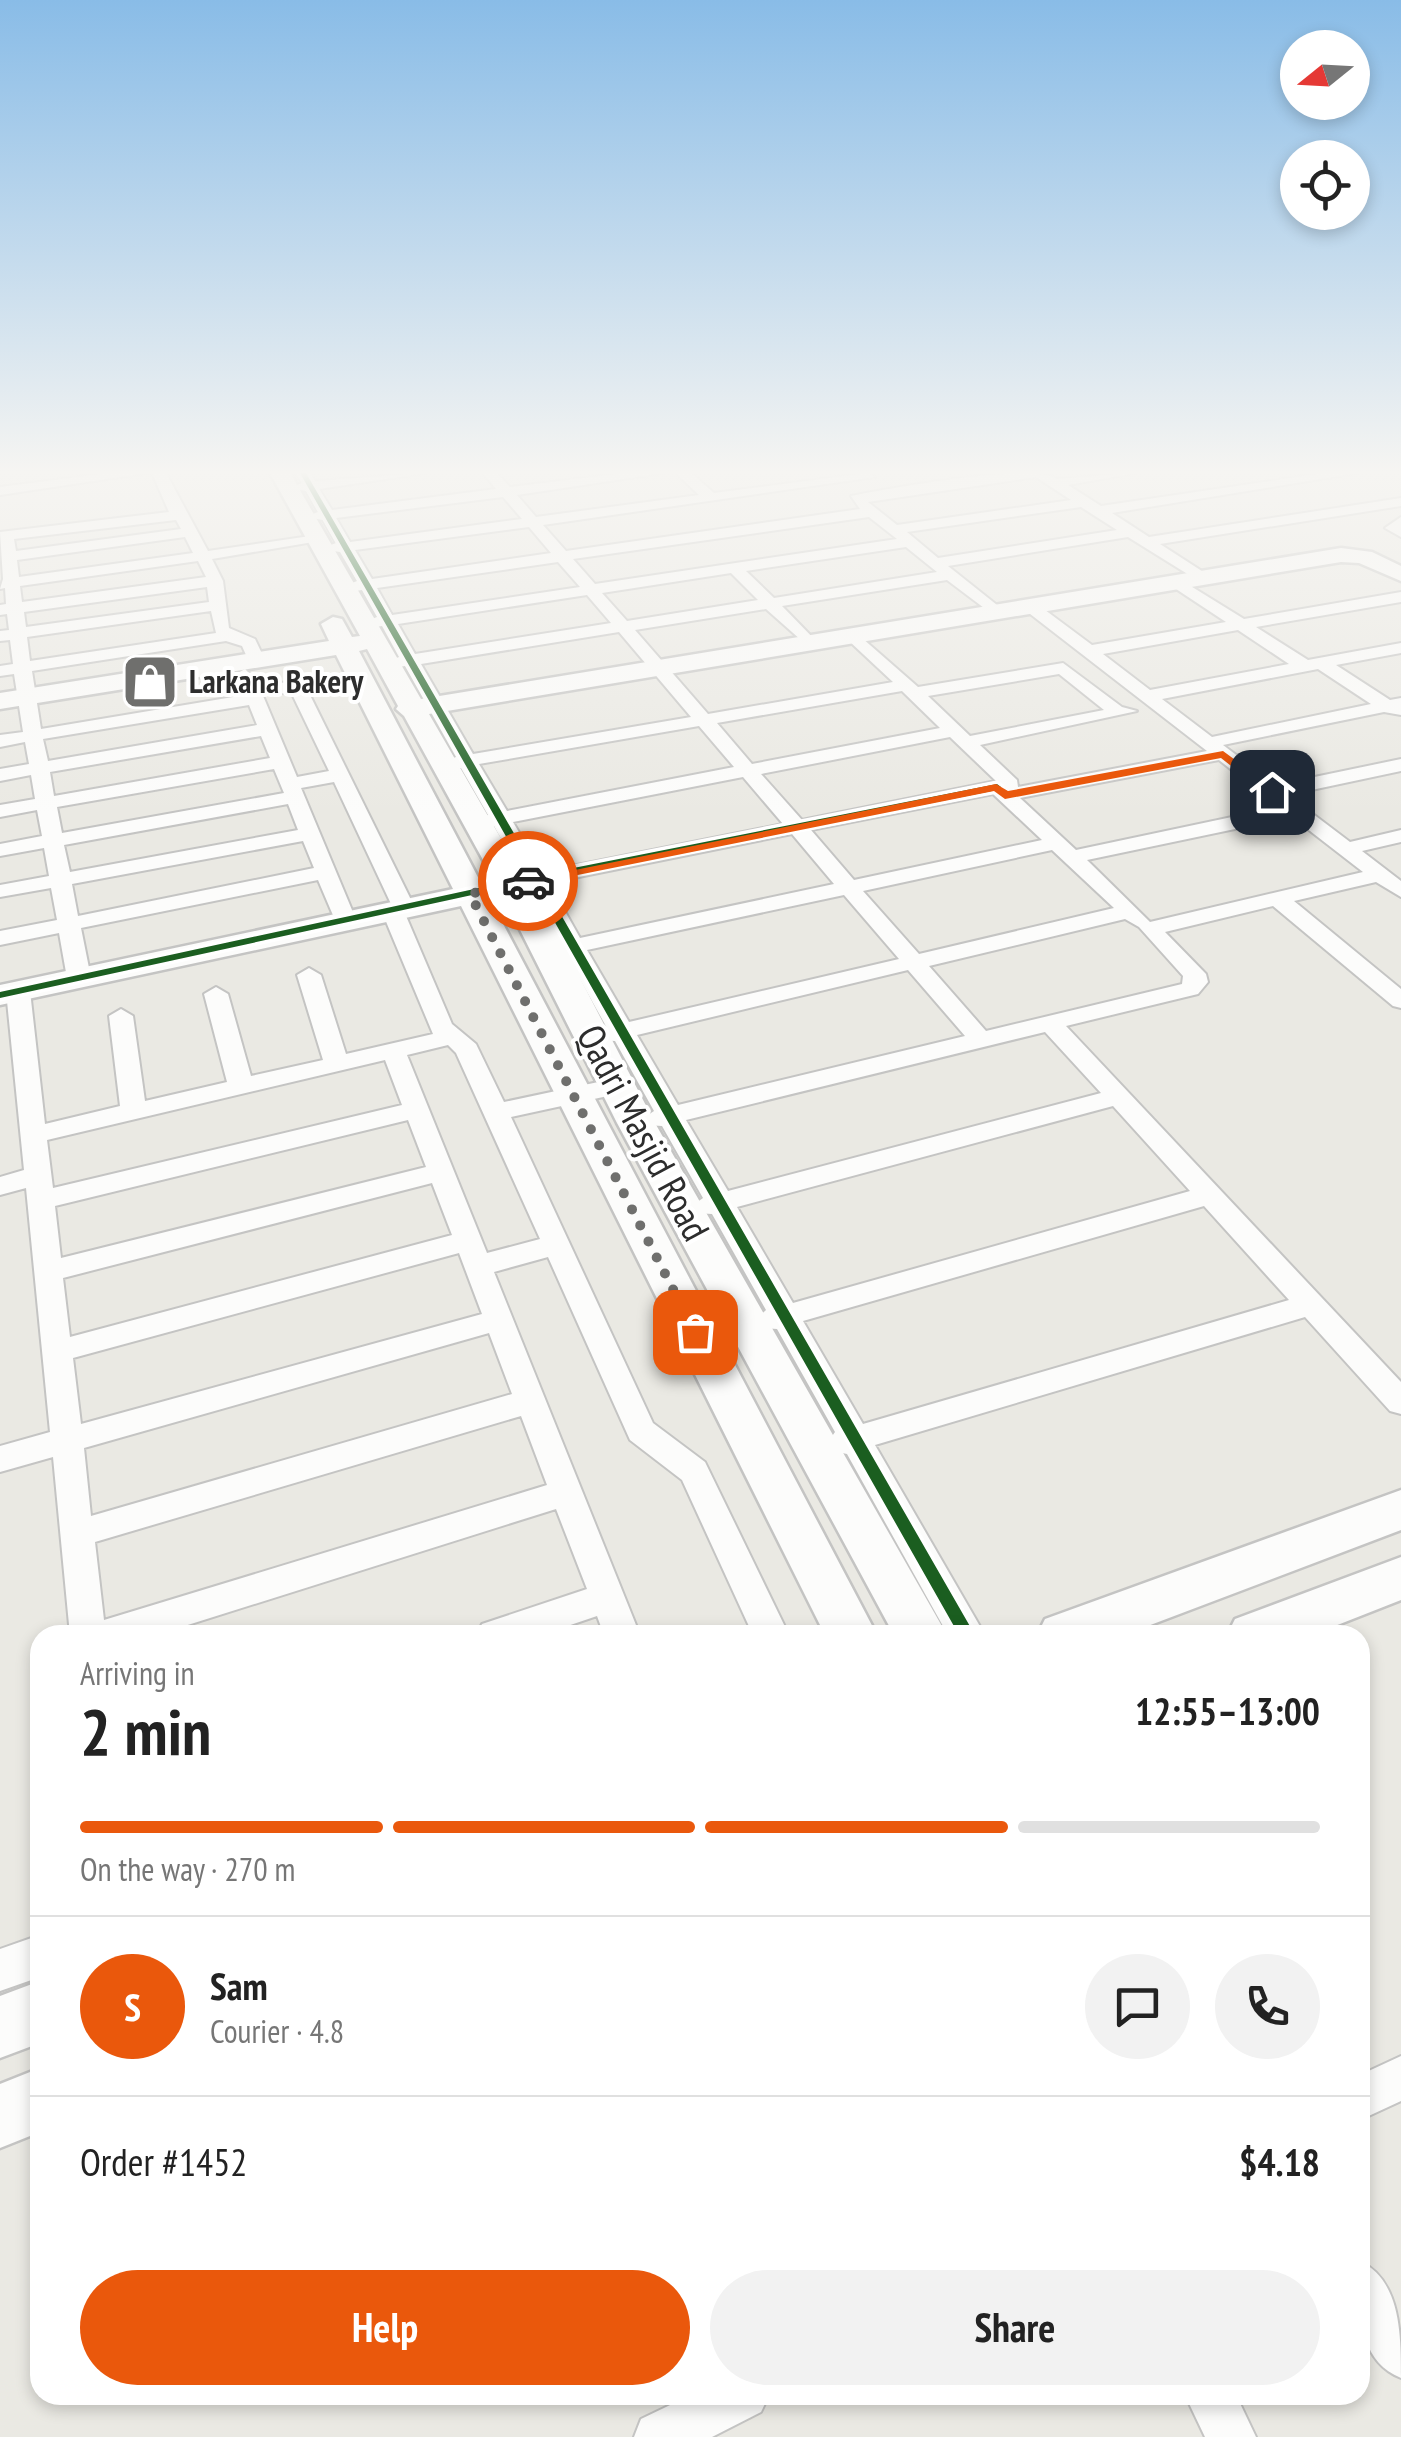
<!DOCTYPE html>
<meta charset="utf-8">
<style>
:root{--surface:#fff;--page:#f2f2f2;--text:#222;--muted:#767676;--line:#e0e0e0;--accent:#ea580c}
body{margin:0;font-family:"PT Sans Narrow",sans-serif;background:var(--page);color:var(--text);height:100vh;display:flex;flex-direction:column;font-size:38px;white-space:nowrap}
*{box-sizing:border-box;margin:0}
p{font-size:32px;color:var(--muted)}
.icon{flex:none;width:55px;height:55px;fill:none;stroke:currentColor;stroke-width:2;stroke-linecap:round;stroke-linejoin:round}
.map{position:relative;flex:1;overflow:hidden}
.panel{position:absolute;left:30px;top:1625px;width:1340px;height:780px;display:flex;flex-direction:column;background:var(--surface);border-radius:30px;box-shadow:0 5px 15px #0003}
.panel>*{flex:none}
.needle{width:65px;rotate:252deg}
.tools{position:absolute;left:1280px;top:30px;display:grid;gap:20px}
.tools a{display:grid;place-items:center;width:90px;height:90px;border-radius:50%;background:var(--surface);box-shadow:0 5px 15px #0003;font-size:50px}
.pin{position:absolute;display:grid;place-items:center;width:85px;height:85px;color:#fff;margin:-42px;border-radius:20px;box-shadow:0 5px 15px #0006}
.courier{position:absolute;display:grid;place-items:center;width:100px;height:100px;margin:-50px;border:8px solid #ea580c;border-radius:50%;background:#fff;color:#222;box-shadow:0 2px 12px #0007}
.head em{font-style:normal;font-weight:700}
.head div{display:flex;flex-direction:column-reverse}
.head{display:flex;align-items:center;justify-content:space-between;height:170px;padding:0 50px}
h1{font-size:65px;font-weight:700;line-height:75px}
.bar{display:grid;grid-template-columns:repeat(4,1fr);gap:15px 10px;align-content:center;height:120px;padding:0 50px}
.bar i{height:12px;border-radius:8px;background:var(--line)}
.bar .on{background:var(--accent)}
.bar p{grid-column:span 4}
.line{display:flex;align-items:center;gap:25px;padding:0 50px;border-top:2px solid var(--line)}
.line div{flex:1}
.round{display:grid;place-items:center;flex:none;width:105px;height:105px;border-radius:52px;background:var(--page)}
.button{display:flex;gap:20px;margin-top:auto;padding:20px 50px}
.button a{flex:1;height:115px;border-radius:60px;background:var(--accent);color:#fff;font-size:40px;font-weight:700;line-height:115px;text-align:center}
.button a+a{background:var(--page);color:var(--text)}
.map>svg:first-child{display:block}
</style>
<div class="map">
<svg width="1401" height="2437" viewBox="0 0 1401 2437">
<rect width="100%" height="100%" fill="#eae9e3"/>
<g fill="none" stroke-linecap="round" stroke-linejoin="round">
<!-- street casing -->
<g stroke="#c4c4c3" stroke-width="4">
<path id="street" d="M109 473H147L0 495V487Z
M152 473H166L208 551 317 535 325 540 212 559 223 581 229 628 255 639 265 660 262 664H250L242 646 226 641 32 671 41 729 245 695 236 674 245 669 256 680 305 685 416 910 406 916 452 1024 476 1044 504 1102 617 1078 630 1086 617 1094 511 1117 653 1423 705 1462 789 1635H753L682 1480 630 1440 548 1257 494 1272 640 1635H604L597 1616 541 1635H476L482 1624 587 1589 556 1509 156 1635H70L53 1457 0 1472V1446L50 1432 26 1188 0 1195V1177L24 1170 6 991 18 984 30 991 45 1124 120 1106 109 1016 121 1009 133 1016 145 1101 227 1082 204 994 216 987 228 994 251 1076 323 1060 297 975 309 968 321 975 346 1054 433 1034 382 912 392 906 334 782 301 788 357 922 354 927H338L318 880 81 928 91 978 79 985 67 978 59 933 0 945V931L57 920 51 888 0 897V885L49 876 44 848 0 856V844L42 836 37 810 0 817V805L35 799 31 775 0 781V769L29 764 25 742 0 747V735L23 732 14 674 0 676V666L13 664 10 640 0 641V631L9 630 7 614 0 615V605L6 604 5 588 0 589 3 579 0 532 169 512ZM176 520 181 529 16 551 14 539ZM185 537 193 553 19 577 17 560ZM198 561 206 577 22 602 20 586ZM207 587 209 602 26 627 24 612ZM211 611 216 633 30 661 27 637ZM261 691 292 694 329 771 297 777ZM249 705 257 725 48 761 43 739ZM261 736 270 758 54 796 50 772ZM274 769 284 793 62 833 57 807ZM288 804 298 830 70 872 64 845ZM303 841 314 868 78 916 72 884ZM448 1045 456 1053 540 1239 487 1253 407 1055ZM385 1060 402 1105 53 1188 47 1140ZM408 1120 426 1167 61 1258 55 1206ZM432 1183 452 1235 70 1337 63 1278ZM459 1253 482 1314 81 1424 73 1358ZM489 1333 512 1394 91 1516 84 1448ZM521 1416 547 1485 104 1620 95 1542Z
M296 473H310L315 481 426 473 319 489 332 510 496 489 483 473H497L510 487 625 473H663L517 495 536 517 699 495 676 473H691L714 493 868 473 875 477 543 525 566 551 860 509 851 496C886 489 1032 462 1057 479L1135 473 1068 485 1101 506 1324 473H1357L1112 513 1149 537 1401 498V506L1160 544 1208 575V581L1202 583 1128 537 948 566 1002 609V615L996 617 947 580 782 606 818 643 810 648 766 609 635 630 708 714 893 682 848 640 846 636 854 631 918 687 1063 663 1122 707 1137 711 980 745 1017 780 1018 787 1207 751 1025 610V604H1037L1092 645 1226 622 1170 585V579L1176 577 1244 619 1401 592V602L1256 627 1308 660 1401 643V653L1336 665 1390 700 1401 698V715L1384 712 1223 745 1276 785 1401 759V771L1288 795 1350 842 1401 830V842L1362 851 1401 881V897L1376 882 1294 901 1401 989V1008L1393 1006 1273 906 1165 932 1206 974 1208 982 1198 994 1066 1026 1401 1382V1414L1390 1411 1305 1317 875 1445 985 1635H948L847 1454 833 1451 828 1442 835 1432 777 1329 760 1328 755 1320 766 1310 712 1214 696 1213 692 1206 703 1198 662 1126 646 1125 642 1119 654 1111 615 1041 598 1040 595 1035 607 1028 566 954H551L548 949 559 942 529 887 512 882 522 876 494 826 479 825 476 821 488 815 461 768 449 770 439 764 456 757 405 666 393 668 384 663 399 657 382 626 369 628 361 623 377 617 362 590 350 592 342 587 357 581 340 552 320 549 336 543 323 520 305 517 318 512 306 491 289 488 302 483ZM1036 477 1071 500 897 525 868 502ZM503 497 522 519 350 542 336 518ZM1081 507 1117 530 938 558 907 532ZM869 517 897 539 595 584 573 559ZM529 527 551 553 372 579 355 550ZM906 547 937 572 774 598 746 571ZM558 562 580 587 392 615 377 588ZM731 573 758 600 627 621 602 593ZM587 595 611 623 415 654 398 624ZM1238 630 1289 664 1150 690 1103 654ZM619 632 691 717 473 754 421 664ZM1318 669 1371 704 1212 737 1162 699ZM1059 674 1104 710 970 736 928 696ZM902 691 940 728 752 764 717 723ZM699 726 734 767 507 811 479 764ZM950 737 996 781 802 820 761 774ZM1219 760 1279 807 1076 850 1020 798ZM743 777 783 824 542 872 513 822ZM993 794 1042 840 854 880 811 830ZM1292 817 1363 872 1150 922 1087 860ZM792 834 834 884 580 938 549 883ZM1052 850 1114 908 919 954 863 891ZM844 895 899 959 629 1022 587 950ZM1125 919 1139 927 1183 976 1182 984 986 1031 929 966ZM908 970 965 1036 678 1105 637 1035ZM1045 1032 1101 1093 728 1191 686 1120ZM1113 1106 1190 1191 793 1303 737 1207ZM1204 1206 1289 1300 863 1424 803 1321Z
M1401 517V537L1385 528Z
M40 1935V1977L0 1991V1949Z
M1401 2056V2101L1360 2120V2075Z
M1360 2261C1401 2281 1401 2335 1401 2378 1354 2359 1360 2304 1360 2261Z
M691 2395H769L761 2412 712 2437H634L641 2419Z
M1185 2395H1236L1256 2437H1205Z"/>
</g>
<!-- secondary casing -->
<g stroke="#c4c4c3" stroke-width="5">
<path id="secondary" d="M270 473H290L421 699 1341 548 1372 552 1401 566V581L1359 563 1341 562 429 714 566 951 655 1123 947 1635H894L617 1123 503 896 490 899 877 1635H825L461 906 0 1005V985L453 889 336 655 0 709V693L329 641 321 624 333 617 342 619 352 637 360 636ZM367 649 398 706 396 709 404 716 494 880 481 883 359 651Z
M1401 1490V1530L1124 1635H1037L1045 1619Z
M1401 1557V1600L1312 1635H1227L1235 1619Z
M40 1981V2043L0 2058V1996Z
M40 2068V2132L0 2148V2084Z"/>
</g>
<!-- street -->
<use href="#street" fill="#fcfcfb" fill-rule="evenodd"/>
<!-- secondary -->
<use href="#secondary" fill="#fcfcfb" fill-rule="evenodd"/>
<!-- cycleway casing -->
<g stroke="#fff" stroke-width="7">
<path id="cycleway" d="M300 473H306L538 875 997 784 1001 787 997 790 541 880 975 1635H959L532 882 0 998V992L529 877Z"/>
</g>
<!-- cycleway -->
<use href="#cycleway" fill="#1b5e20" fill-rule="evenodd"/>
</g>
<!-- sky -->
<linearGradient id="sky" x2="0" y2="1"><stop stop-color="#89bce7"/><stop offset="0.58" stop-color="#f6f5f2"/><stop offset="1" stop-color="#f6f5f2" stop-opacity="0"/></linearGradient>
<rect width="1401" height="814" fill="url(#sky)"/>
<!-- route -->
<path fill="#ea580c" d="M1223 751 1276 790V795H1268L1221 758 1005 799 994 791 528 885 521 881 996 784 1008 791Z"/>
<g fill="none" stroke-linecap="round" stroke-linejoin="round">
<!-- done -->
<path stroke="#6f6f6d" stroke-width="10" stroke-dasharray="0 18" d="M528 881 470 894 695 1332"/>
</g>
<!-- icons -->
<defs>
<g id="shop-square" transform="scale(2.875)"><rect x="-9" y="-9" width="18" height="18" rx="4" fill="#6f6f6d" stroke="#fff"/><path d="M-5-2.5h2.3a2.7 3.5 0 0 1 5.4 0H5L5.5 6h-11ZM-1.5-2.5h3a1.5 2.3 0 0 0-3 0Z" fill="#fff"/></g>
</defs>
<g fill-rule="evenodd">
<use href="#shop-square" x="150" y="682"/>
</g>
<g text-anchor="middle" stroke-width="8" stroke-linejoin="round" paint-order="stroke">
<!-- far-poi labels -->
<g font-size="32" font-weight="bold" fill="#2d2d2d" stroke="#fff" text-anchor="start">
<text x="189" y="693">Larkana Bakery</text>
</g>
<!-- street labels -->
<g font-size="38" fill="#2d2d2d" stroke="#fff">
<text transform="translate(643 1133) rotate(62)" y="13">Qadri Masjid Road</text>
</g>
</g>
</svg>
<div class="tools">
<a><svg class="needle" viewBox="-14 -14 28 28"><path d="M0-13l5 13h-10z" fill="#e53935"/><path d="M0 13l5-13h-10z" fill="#767676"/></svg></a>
<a><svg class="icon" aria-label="locate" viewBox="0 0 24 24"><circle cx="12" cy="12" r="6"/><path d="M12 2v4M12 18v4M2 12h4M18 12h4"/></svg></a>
</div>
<div class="pin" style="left:695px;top:1332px;background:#ea580c"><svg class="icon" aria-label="bag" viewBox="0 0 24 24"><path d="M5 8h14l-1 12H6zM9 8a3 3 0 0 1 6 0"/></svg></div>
<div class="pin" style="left:1272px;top:792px;background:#1f2937"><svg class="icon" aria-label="home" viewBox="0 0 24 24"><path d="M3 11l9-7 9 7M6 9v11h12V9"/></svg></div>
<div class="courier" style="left:528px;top:881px"><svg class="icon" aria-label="car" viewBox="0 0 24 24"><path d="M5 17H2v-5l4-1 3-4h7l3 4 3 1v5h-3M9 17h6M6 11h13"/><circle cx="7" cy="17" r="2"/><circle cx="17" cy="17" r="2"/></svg></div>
<section class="panel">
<div class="head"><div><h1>2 min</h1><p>Arriving in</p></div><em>12:55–13:00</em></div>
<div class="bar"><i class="on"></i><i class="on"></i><i class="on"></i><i></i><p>On the way · 270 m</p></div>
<div class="line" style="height:180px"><b class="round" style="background:var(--accent);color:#fff">S</b><div><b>Sam</b><p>Courier · 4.8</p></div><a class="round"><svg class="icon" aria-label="chat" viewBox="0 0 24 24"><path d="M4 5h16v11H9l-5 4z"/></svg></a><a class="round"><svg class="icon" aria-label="phone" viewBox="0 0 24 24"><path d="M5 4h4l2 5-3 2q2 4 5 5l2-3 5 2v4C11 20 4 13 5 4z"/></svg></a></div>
<div class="line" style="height:130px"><div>Order #1452</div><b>$4.18</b></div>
<div class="button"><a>Help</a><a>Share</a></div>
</section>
</div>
